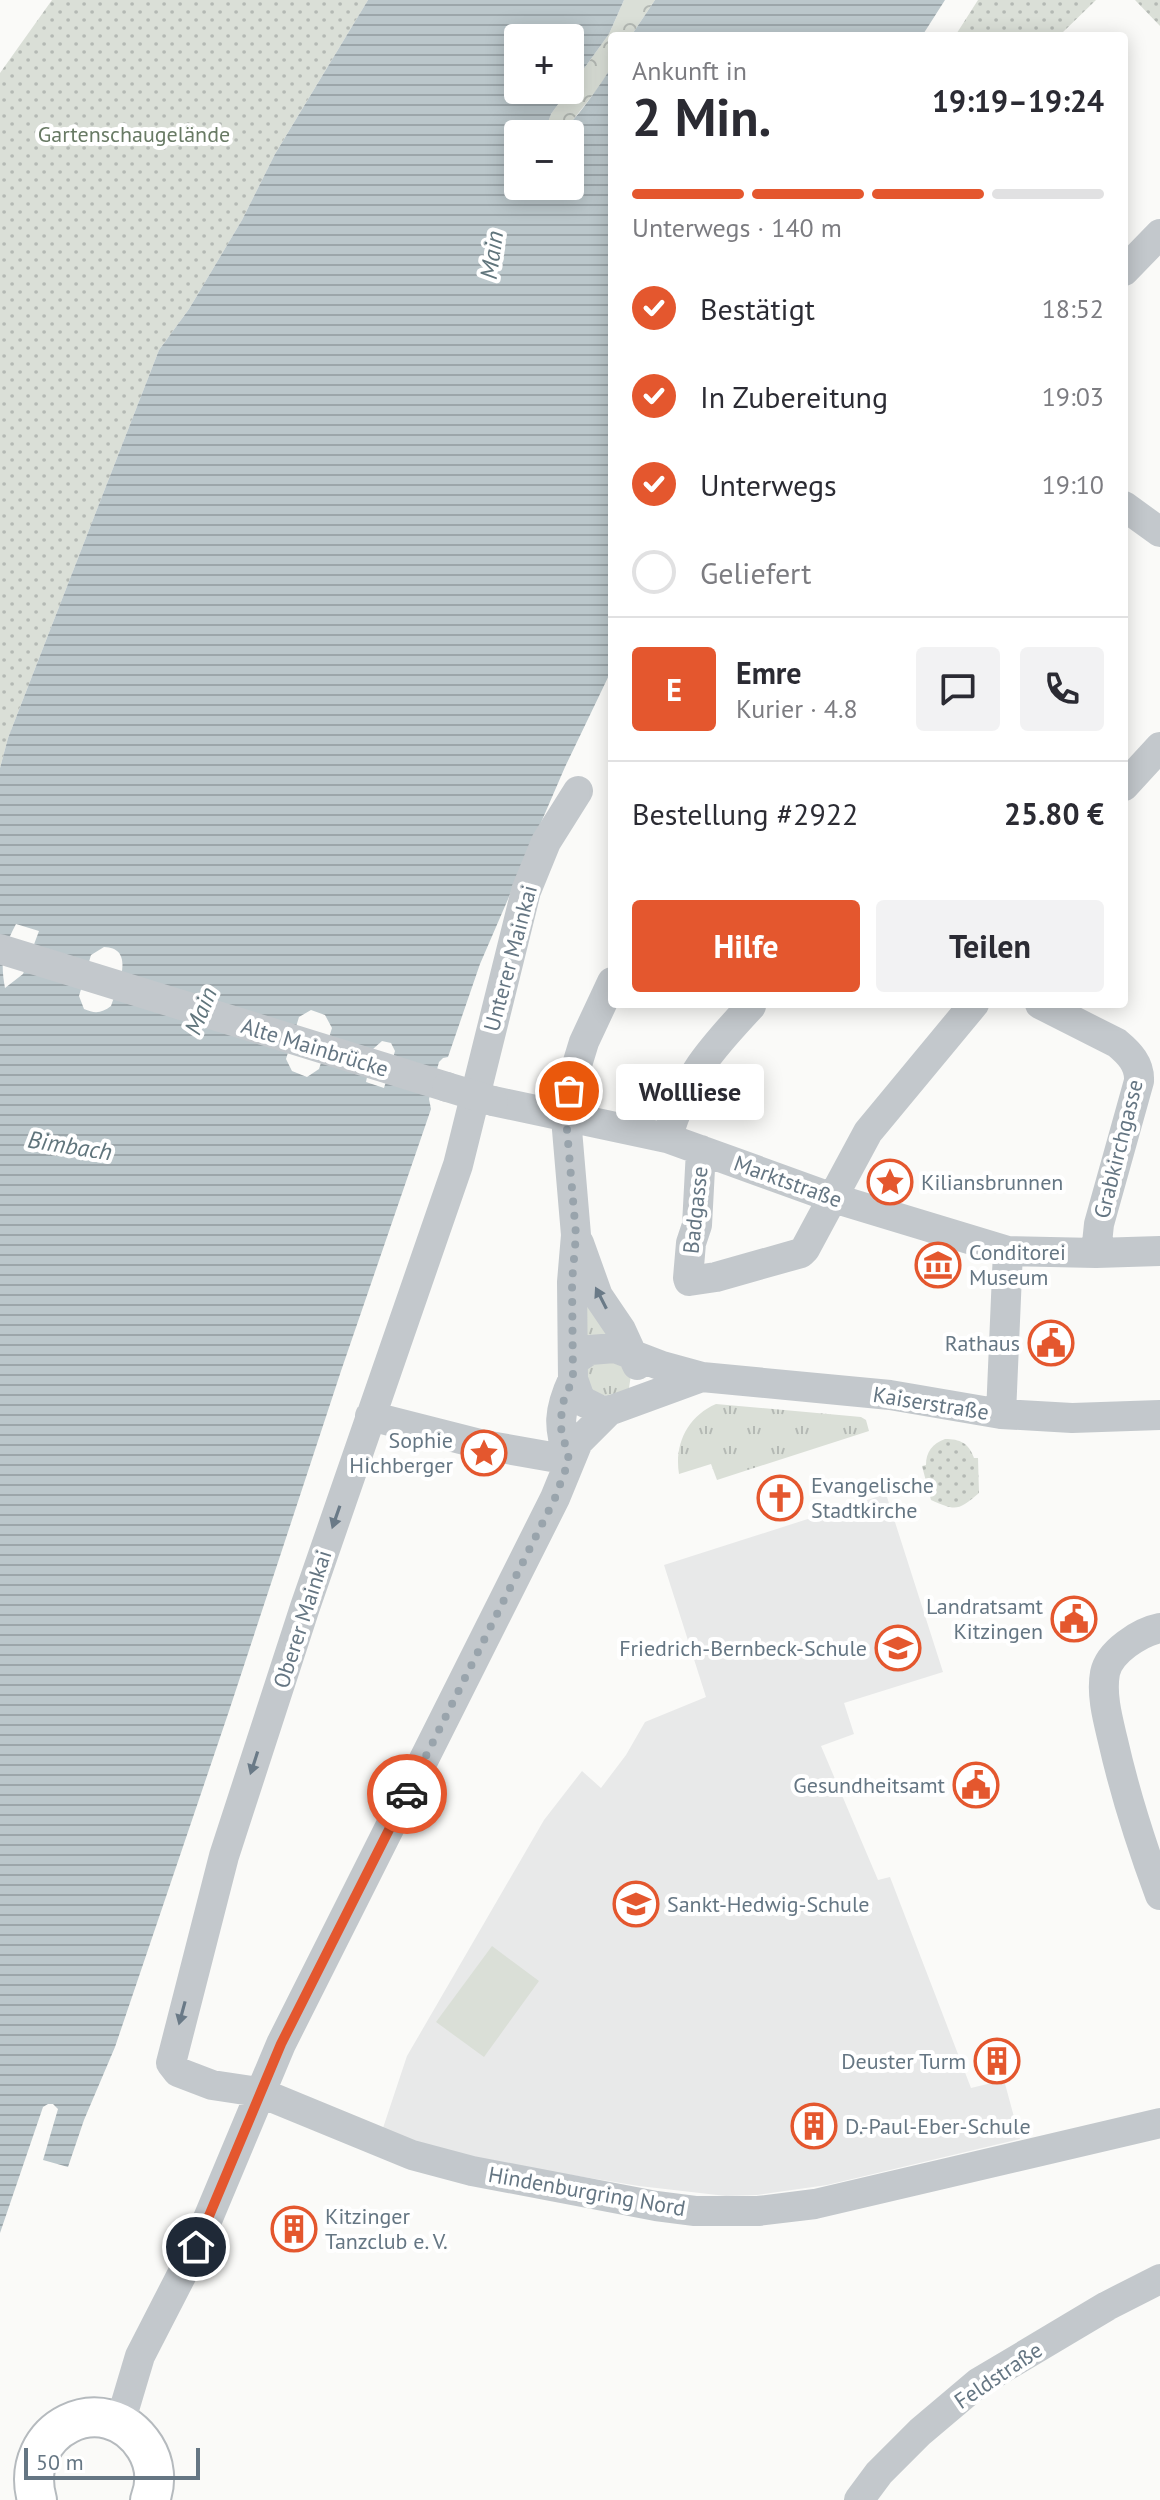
<!DOCTYPE html>
<html lang="de">
<meta charset="utf-8">
<style>
:root{--surface:#fff;--page:#f2f2f3;--text:#2b2b33;--muted:#7c7c81;--line:#e1e1e2;--accent:#e4572e}
body{margin:0;font-family:"PT Sans",sans-serif;background:var(--page);color:var(--text);height:100vh;display:flex;flex-direction:column;font-size:30px;white-space:nowrap}
*{box-sizing:border-box;margin:0}
p{font-size:26px;color:var(--muted)}
.icon{flex:none;width:44px;height:44px;fill:none;stroke:currentColor;stroke-width:2;stroke-linecap:round;stroke-linejoin:round}
.map{position:relative;flex:1;overflow:hidden}
.side{position:absolute;left:608px;top:32px;width:520px;height:976px;display:flex;flex-direction:column;background:var(--surface);border-radius:8px;box-shadow:0 4px 20px #0003}
.side>*{flex:none}
.fabs{position:absolute;left:504px;top:24px;display:grid;gap:16px}
.fabs a{display:grid;place-items:center;width:80px;height:80px;border-radius:8px;background:var(--surface);box-shadow:0 4px 20px #0003;font-size:40px}
.scale{position:absolute;left:24px;bottom:20px;width:176px;box-sizing:border-box;padding-left:8px;border:4px solid #657683;border-top:0;font-size:22px;line-height:28px;white-space:nowrap;color:#657683;-webkit-text-stroke:6px #fff;paint-order:stroke}
.pin{position:absolute;display:grid;place-items:center;width:68px;height:68px;color:#fff;margin:-34px;border:4px solid #fff;border-radius:50%;box-shadow:0 2px 8px #0007}
.courier{position:absolute;display:grid;place-items:center;width:80px;height:80px;margin:-40px;border:6px solid #e4572e;border-radius:50%;background:#fff;color:#222;box-shadow:0 2px 10px #0007}
.bubble{position:absolute;height:56px;border-radius:8px;background:var(--surface);box-shadow:0 4px 20px #0003;font-size:26px;font-weight:700;line-height:56px;text-align:center}
.head em{font-style:normal;font-weight:700}
.head div{display:flex;flex-direction:column-reverse}
.head{display:flex;align-items:center;justify-content:space-between;height:136px;padding:0 24px}
h1{font-size:52px;font-weight:700;line-height:60px}
.bar{display:grid;grid-template-columns:repeat(4,1fr);gap:12px 8px;align-content:center;height:96px;padding:0 24px}
.bar i{height:10px;border-radius:6px;background:var(--line)}
.bar .active{background:var(--accent)}
.bar p{grid-column:span 4}
.line{display:flex;align-items:center;gap:20px;padding:0 24px;border-top:2px solid var(--line)}
.line div{flex:1}
.round{display:grid;place-items:center;flex:none;width:84px;height:84px;border-radius:8px;background:var(--page)}
ol{padding:0 24px;list-style:none}
li{display:flex;align-items:center;gap:24px;height:88px}
li p{margin-inline-start:auto}
li .icon{padding:8px;border-radius:50%;background:var(--accent);color:#fff;stroke-width:4}
li:last-child{color:var(--muted)}
li i{width:44px;height:44px;border:4px solid var(--line);border-radius:50%}
.action{display:flex;gap:16px;margin-top:auto;padding:16px 24px}
.action a{flex:1;height:92px;border-radius:8px;background:var(--accent);color:#fff;font-size:32px;font-weight:700;line-height:92px;text-align:center}
.action a+a{background:var(--page);color:var(--text)}
.map>svg:first-child{display:block}
</style>
<div class="map">
<svg width="1160" height="2500" viewBox="0 0 1160 2500">
<defs>
<pattern id="grass-tufts" width="24" height="20" patternUnits="userSpaceOnUse" patternTransform="scale(2)"><rect width="24" height="20" fill="#dadfd7"/><path d="M3 7l-1-3M5 7V3M7 7l1-3M15 17l-1-3M17 17v-4M19 17l1-3" fill="none" stroke="#b4b9b4"/></pattern>
<pattern id="forest-crowns" width="20" height="18" patternUnits="userSpaceOnUse" patternTransform="scale(2)"><rect width="20" height="18" fill="#dadfd7"/><path d="M2 6a3 3 0 1 1 6 0M12 15a3 3 0 1 1 6 0" fill="none" stroke="#b4b9b4"/></pattern>
<pattern id="park-dots" width="8" height="8" patternUnits="userSpaceOnUse" patternTransform="scale(2)"><rect width="8" height="8" fill="#dadfd7"/><path d="M2 2h.1M6 6h.1" fill="none" stroke="#b4b9b4" stroke-width="1.8" stroke-linecap="round"/></pattern>
<pattern id="water-rules" width="6" height="5" patternUnits="userSpaceOnUse" patternTransform="scale(2)"><rect width="6" height="5" fill="#bbc7cb"/><path d="M0 2.5h6" fill="none" stroke="#9ca6aa"/></pattern>
</defs>
<rect width="100%" height="100%" fill="#fafaf8"/>
<!-- built -->
<path fill="#e8e9e9" d="M886 1494 943 1672 844 1703 854 1734 821 1746 878 1880 890 1877 971 2088 1004 2080 1020 2139 827 2185 757 2195 726 2196 639 2186 453 2156 382 2131 407 2056 544 1820 582 1771 601 1788 626 1755 645 1722 706 1697 664 1565Z"/>
<!-- grass -->
<path fill="url(#grass-tufts)" d="M579 1284 616 1332 583 1344Z
M608 1354 631 1375 629 1388 620 1398 589 1393 586 1367Z
M716 1404 861 1417 866 1420 869 1431 717 1480 711 1464 679 1474C674 1444 688 1416 716 1404Z"/>
<!-- forest -->
<path fill="url(#forest-crowns)" d="M624 0H655L631 36H612V66L599 87 568 126 555 133 545 131 551 114 609 34Z"/>
<!-- park -->
<path fill="url(#park-dots)" d="M52 0H368L275 154 242 220 189 309 159 350 8 738 0 768V73Z
M978 0H1096L1062 33 1064 36H955Z
M1135 0H1160V26Z
M945 1439C960 1439 969 1443 974 1458H978L979 1493C958 1511 956 1511 931 1500L922 1466 926 1465C926 1452 932 1444 945 1439Z"/>
<!-- pitch -->
<path fill="#dadfd7" d="M492 1946 539 1981 484 2057 436 2022Z"/>
<!-- water -->
<path fill="url(#water-rules)" fill-rule="evenodd" d="M368 0H624L609 34 551 114 545 131C554 133 562 131 569 124 582 112 602 82 612 66V669L565 767 480 964 448 1057 443 1058 439 1062 429 1099 431 1109 341 1371 229 1711 115 2047 84 2120 68 2167 43 2160 58 2109 53 2104H48L43 2107 0 2233V768L8 738 159 350 189 309 242 220 275 154ZM518 38H570V90H518ZM518 134H570V186H518ZM16 924 39 931 23 974 5 988C0 960 3 949 16 924ZM104 947C137 948 117 988 111 1006 102 1013 95 1014 84 1009L79 996 91 955ZM311 1010 325 1015 332 1028 319 1069 307 1077 292 1071 286 1059 299 1017ZM382 1041 391 1043 395 1051 384 1088 366 1082 373 1049Z
M655 0H945L922 36H631Z"/>
<g fill="none" stroke-linecap="round" stroke-linejoin="round">
<!-- major casing -->
<g stroke="#b5babe" stroke-width="42">
<path id="major" d="M37 2500C17 2429 105 2385 145 2447 155 2463 157 2482 150 2500"/>
</g>
<!-- minor -->
<path stroke="#c3c8cc" stroke-width="30" d="M1124 271 1160 234
M1124 506 1160 532
M1124 786 1160 747
M578 791 546 842 526 891 458 1165 305 1607 224 1856 171 2063 178 2072 212 2085 259 2092 412 2155 472 2171 656 2206 695 2211H758L815 2204 1160 2123
M0 949 447 1087
M612 982 584 1042 569 1091 566 1118 576 1235 572 1282 573 1379 579 1396 584 1402 600 1410 609 1411 702 1377
M1040 1004 1117 1043C1129 1053 1140 1064 1139 1081L1099 1224 1096 1253
M493 1101 667 1138 833 1198 1008 1251 1096 1253 1160 1251
M667 1138C686 1077 708 1052 751 1006
M701 1150 697 1225 691 1243 688 1278 689 1281 716 1277 801 1253 805 1249 868 1132 974 1004
M579 1243 598 1296 621 1330 637 1365
M573 1361 590 1350 615 1348 662 1366 702 1377 890 1395 1001 1414 1072 1418 1160 1415
M1001 1414 1008 1251
M370 1416 484 1445 569 1460
M569 1460C558 1427 558 1411 573 1379
M1160 1628C1140 1632 1109 1652 1105 1673 1101 1695 1108 1720 1113 1741 1125 1794 1141 1844 1160 1895
M120 2423 140 2356 196 2247 281 2044 555 1498 578 1442 609 1411
M859 2500 879 2473 920 2432 978 2383 1107 2306 1160 2279"/>
<!-- major -->
<use href="#major" stroke="#fff" stroke-width="38"/>
<!-- minor-bridge -->
<path stroke="#c3c8cc" stroke-width="30" d="M447 1087 493 1101"/>
</g>
<!-- one-way arrows -->
<defs><path id="oneway-solid" d="M-6-.8H1V-3.2L6.5 0L1 3.2V.8H-6Z" transform="scale(2)"/></defs>
<g fill="#6a7a87">
<use href="#oneway-solid" transform="translate(601 1298) rotate(-117)"/>
<use href="#oneway-solid" transform="translate(336 1517) rotate(109)"/>
<use href="#oneway-solid" transform="translate(254 1763) rotate(108)"/>
<use href="#oneway-solid" transform="translate(182 2013) rotate(105)"/>
</g>
<g fill="none" stroke-linecap="round" stroke-linejoin="round">
<!-- done -->
<path stroke="#99a4ac" stroke-width="8" stroke-dasharray="0 14.4" d="M407 1794 555 1498 569 1460 560 1424 564 1399 573 1379 572 1282 576 1235 566 1118 569 1091"/>
<!-- route -->
<path stroke="#e4572e" stroke-width="10" d="M196 2247 281 2044 407 1794"/>
</g>
<!-- icons -->
<defs>
<g id="sight-ring" transform="scale(2.3)"><circle r="9.5" fill="#fff" stroke="#e4572e" stroke-width="1.5"/><path d="M0-6L1.8-2.2L6-1.7L2.9 1.2L3.7 5.4L0 3.3L-3.7 5.4L-2.9 1.2L-6-1.7L-1.8-2.2Z" fill="#e4572e"/></g>
<g id="museum-ring" transform="scale(2.3)"><circle r="9.5" fill="#fff" stroke="#e4572e" stroke-width="1.5"/><path d="M0-6L6-3V-2H-6V-3ZM-5-1h2V3h-2ZM-1-1h2V3h-2ZM3-1h2V3H3ZM-6 4H6V6H-6Z" fill="#e4572e"/></g>
<g id="civic-ring" transform="scale(2.3)"><circle r="9.5" fill="#fff" stroke="#e4572e" stroke-width="1.5"/><path d="M-.6-6.5H3V-4.5H.6V-3L4-1V1h2V6H-6V1h2V-1L-.6-3ZM-1.2 2.5V6h2.4V2.5Z" fill="#e4572e"/></g>
<g id="church-ring" transform="scale(2.3)"><circle r="9.5" fill="#fff" stroke="#e4572e" stroke-width="1.5"/><path d="M-1.2-6h2.4v3.5h3.3v2.4h-3.3V6h-2.4V-.1h-3.3v-2.4h3.3Z" fill="#e4572e"/></g>
<g id="school-ring" transform="scale(2.3)"><circle r="9.5" fill="#fff" stroke="#e4572e" stroke-width="1.5"/><path d="M0-5L7-2L0 1L-7-2ZM-4 1L0 2.5L4 1V4Q0 6-4 4Z" fill="#e4572e"/></g>
<g id="building-ring" transform="scale(2.3)"><circle r="9.5" fill="#fff" stroke="#e4572e" stroke-width="1.5"/><path d="M-4-6H4V6H1V3H-1V6H-4ZM-2.5-4.3h1.7v1.8h-1.7ZM.8-4.3h1.7v1.8H.8ZM-2.5-1h1.7V.8h-1.7ZM.8-1h1.7V.8H.8Z" fill="#e4572e"/></g>
</defs>
<g fill-rule="evenodd">
<use href="#sight-ring" x="890" y="1182"/>
<use href="#museum-ring" x="938" y="1265"/>
<use href="#civic-ring" x="1051" y="1343"/>
<use href="#sight-ring" x="484" y="1453"/>
<use href="#church-ring" x="780" y="1498"/>
<use href="#civic-ring" x="1074" y="1619"/>
<use href="#school-ring" x="898" y="1648"/>
<use href="#civic-ring" x="976" y="1785"/>
<use href="#school-ring" x="636" y="1904"/>
<use href="#building-ring" x="997" y="2061"/>
<use href="#building-ring" x="814" y="2126"/>
<use href="#building-ring" x="294" y="2229"/>
</g>
<g text-anchor="middle" stroke-width="8" stroke-linejoin="round" paint-order="stroke">
<!-- park labels -->
<g font-size="22" fill="#687a64" stroke="#fff">
<text x="134" y="142">Gartenschaugelände</text>
</g>
<!-- street labels -->
<g font-size="22" fill="#657683" stroke="#fff">
<text transform="translate(510 958) rotate(-75)" y="8">Unterer Mainkai</text>
<text transform="translate(315 1047) rotate(17)" y="8">Alte Mainbrücke</text>
<text transform="translate(1118 1149) rotate(-76)" y="8">Grabkirchgasse</text>
<text transform="translate(788 1181) rotate(20)" y="8">Marktstraße</text>
<text transform="translate(695 1210) rotate(-84)" y="8">Badgasse</text>
<text transform="translate(931 1403) rotate(9)" y="8">Kaiserstraße</text>
<text transform="translate(302 1619) rotate(-72)" y="8">Oberer Mainkai</text>
<text transform="translate(587 2191) rotate(10)" y="8">Hindenburgring Nord</text>
<text transform="translate(998 2375) rotate(-34)" y="8">Feldstraße</text>
</g>
<!-- poi labels -->
<g font-size="22" fill="#657683" stroke="#fff" text-anchor="start">
<text x="921" y="1190">Kiliansbrunnen</text>
<text x="969" y="1260">Conditorei<tspan x="969" dy="25">Museum</tspan></text>
<text x="1020" y="1351" text-anchor="end">Rathaus</text>
<text x="453" y="1448" text-anchor="end">Sophie<tspan x="453" dy="25">Hichberger</tspan></text>
<text x="811" y="1493">Evangelische<tspan x="811" dy="25">Stadtkirche</tspan></text>
<text x="1043" y="1614" text-anchor="end">Landratsamt<tspan x="1043" dy="25">Kitzingen</tspan></text>
<text x="867" y="1656" text-anchor="end">Friedrich-Bernbeck-Schule</text>
<text x="945" y="1793" text-anchor="end">Gesundheitsamt</text>
<text x="667" y="1912">Sankt-Hedwig-Schule</text>
<text x="966" y="2069" text-anchor="end">Deuster Turm</text>
<text x="845" y="2134">D.-Paul-Eber-Schule</text>
<text x="325" y="2224">Kitzinger<tspan x="325" dy="25">Tanzclub e. V.</tspan></text>
</g>
<!-- water labels -->
<g font-size="24" font-style="italic" fill="#60757c" stroke="#fff">
<text transform="translate(492 255) rotate(-82)" y="8">Main</text>
<text transform="translate(201 1011) rotate(-68)" y="8">Main</text>
<text transform="translate(70 1146) rotate(9)" y="8">Bimbach</text>
</g>
</g>
</svg>
<div class="fabs">
<a>+</a>
<a>−</a>
</div>
<div class="scale">50 m</div>
<div class="pin" style="left:569px;top:1091px;background:#ea580c"><svg class="icon" aria-label="bag" viewBox="0 0 24 24"><path d="M5 8h14l-1 12H6zM9 8a3 3 0 0 1 6 0"/></svg></div>
<div class="pin" style="left:196px;top:2247px;background:#1f2937"><svg class="icon" aria-label="home" viewBox="0 0 24 24"><path d="M3 11l9-7 9 7M6 9v11h12V9"/></svg></div>
<div class="courier" style="left:407px;top:1794px"><svg class="icon" aria-label="car" viewBox="0 0 24 24"><path d="M5 17H2v-5l4-1 3-4h7l3 4 3 1v5h-3M9 17h6M6 11h13"/><circle cx="7" cy="17" r="2"/><circle cx="17" cy="17" r="2"/></svg></div>
<div class="bubble" style="left:616px;top:1064px;width:148px">Wollliese</div>
<section class="side">
<div class="head"><div><h1>2 Min.</h1><p>Ankunft in</p></div><em>19:19–19:24</em></div>
<div class="bar"><i class="active"></i><i class="active"></i><i class="active"></i><i></i><p>Unterwegs · 140 m</p></div>
<ol>
<li><svg class="icon" aria-label="check" viewBox="0 0 24 24"><path d="M5 12l5 5 9-10"/></svg>Bestätigt<p>18:52</p></li>
<li><svg class="icon" aria-label="check" viewBox="0 0 24 24"><path d="M5 12l5 5 9-10"/></svg>In Zubereitung<p>19:03</p></li>
<li><svg class="icon" aria-label="check" viewBox="0 0 24 24"><path d="M5 12l5 5 9-10"/></svg>Unterwegs<p>19:10</p></li>
<li><i></i>Geliefert</li>
</ol>
<div class="line" style="height:144px"><b class="round" style="background:var(--accent);color:#fff">E</b><div><b>Emre</b><p>Kurier · 4.8</p></div><a class="round"><svg class="icon" aria-label="chat" viewBox="0 0 24 24"><path d="M4 5h16v11H9l-5 4z"/></svg></a><a class="round"><svg class="icon" aria-label="phone" viewBox="0 0 24 24"><path d="M5 4h4l2 5-3 2q2 4 5 5l2-3 5 2v4C11 20 4 13 5 4z"/></svg></a></div>
<div class="line" style="height:104px"><div>Bestellung #2922</div><b>25.80 €</b></div>
<div class="action"><a>Hilfe</a><a>Teilen</a></div>
</section>
</div>
